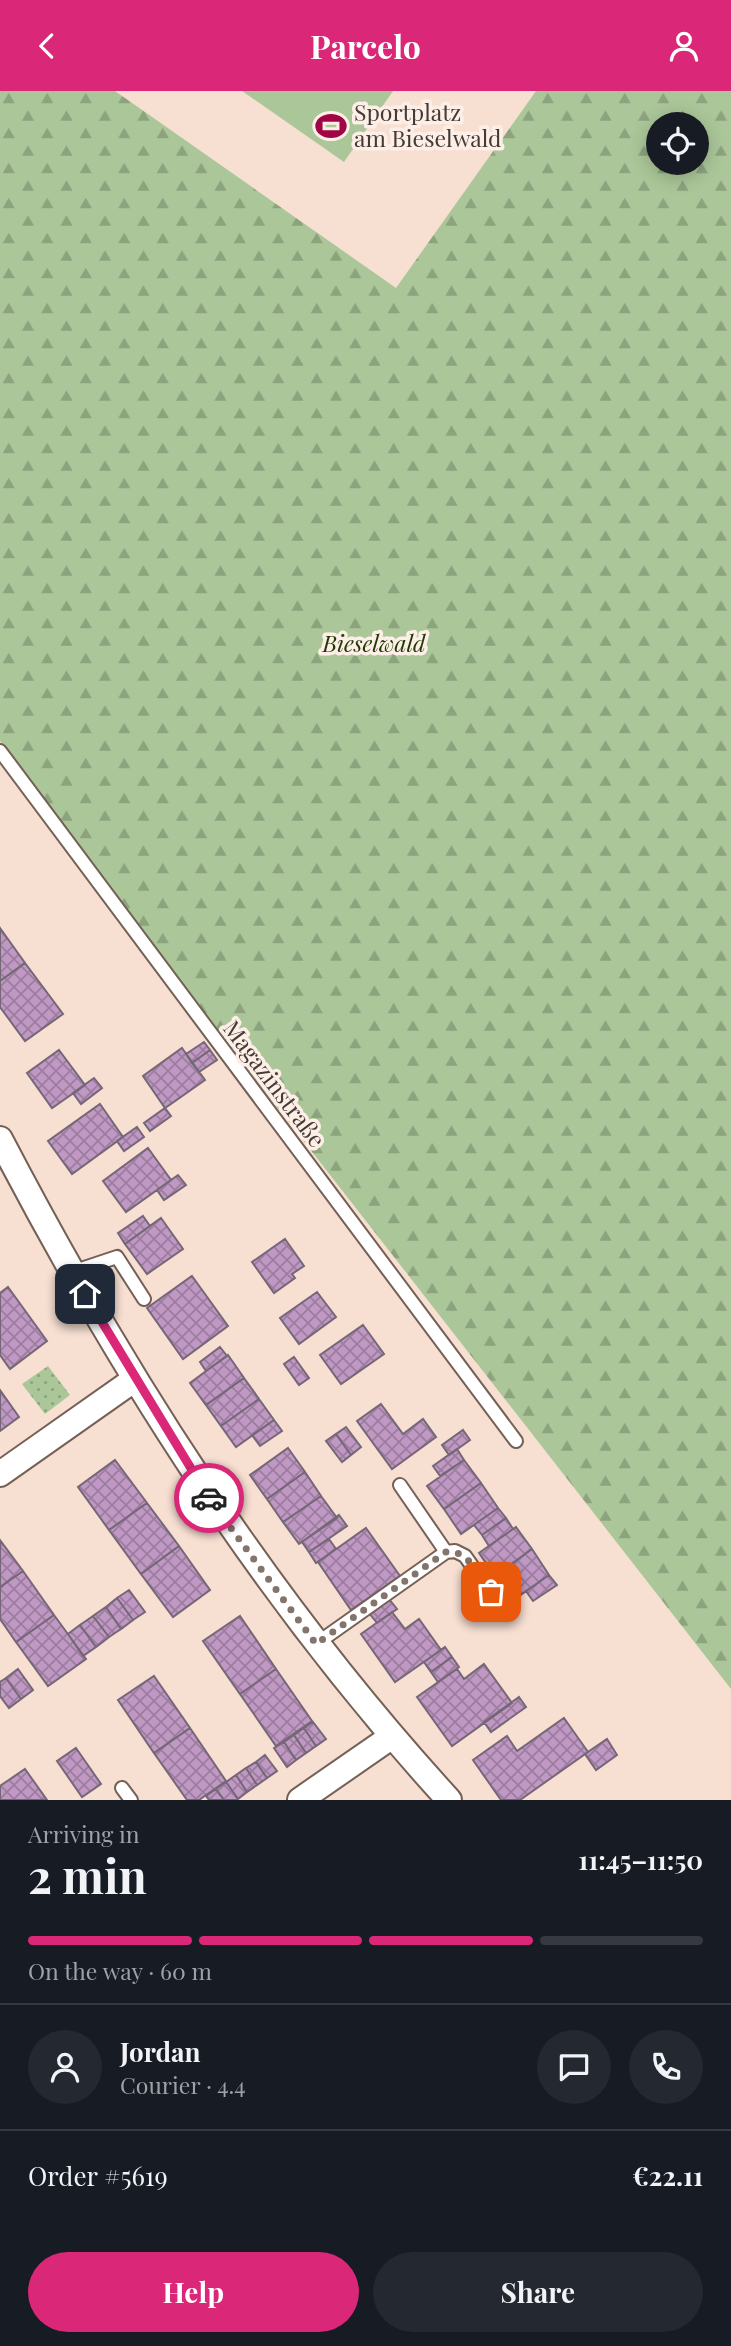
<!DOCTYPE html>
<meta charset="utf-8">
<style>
:root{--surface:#171b24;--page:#242831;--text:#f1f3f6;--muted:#9ea1a6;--line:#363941;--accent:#db2777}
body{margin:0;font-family:"Playfair Display",serif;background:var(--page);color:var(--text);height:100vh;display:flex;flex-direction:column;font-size:26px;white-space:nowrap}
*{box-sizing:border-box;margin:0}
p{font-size:23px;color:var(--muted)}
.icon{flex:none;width:38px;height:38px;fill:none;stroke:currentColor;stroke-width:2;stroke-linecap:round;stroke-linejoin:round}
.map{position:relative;height:1709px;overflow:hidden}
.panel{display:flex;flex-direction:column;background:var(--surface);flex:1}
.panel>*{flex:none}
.fabs{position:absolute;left:646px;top:21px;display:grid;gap:14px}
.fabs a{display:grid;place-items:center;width:63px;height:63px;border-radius:50%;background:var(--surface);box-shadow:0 4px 18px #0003;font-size:35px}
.pin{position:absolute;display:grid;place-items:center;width:60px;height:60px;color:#fff;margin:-30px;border-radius:14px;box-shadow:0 4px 10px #0006}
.courier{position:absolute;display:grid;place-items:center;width:70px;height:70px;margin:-35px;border:5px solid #db2777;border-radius:50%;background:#fff;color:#222;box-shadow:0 2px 9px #0007}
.overview em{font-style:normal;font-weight:700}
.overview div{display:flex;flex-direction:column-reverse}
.overview{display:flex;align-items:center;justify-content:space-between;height:119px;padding:0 28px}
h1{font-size:46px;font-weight:700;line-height:52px}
.bar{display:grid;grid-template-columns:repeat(4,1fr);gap:10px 7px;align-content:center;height:84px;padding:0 28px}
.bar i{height:9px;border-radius:5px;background:var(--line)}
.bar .selected{background:var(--accent)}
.bar p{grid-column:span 4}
.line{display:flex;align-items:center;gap:18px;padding:0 28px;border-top:2px solid var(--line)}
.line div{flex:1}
.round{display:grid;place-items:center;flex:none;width:74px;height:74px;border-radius:37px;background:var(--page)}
.primary-button{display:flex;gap:14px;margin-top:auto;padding:14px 28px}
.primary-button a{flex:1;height:80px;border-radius:42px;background:var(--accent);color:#fff;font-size:28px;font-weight:700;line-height:80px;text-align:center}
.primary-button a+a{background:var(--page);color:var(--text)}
header{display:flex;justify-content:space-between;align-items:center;height:91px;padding:0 28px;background:var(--accent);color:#fff;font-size:32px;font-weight:700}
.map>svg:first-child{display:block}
</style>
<header><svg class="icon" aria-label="back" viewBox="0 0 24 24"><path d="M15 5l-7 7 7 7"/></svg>Parcelo<svg class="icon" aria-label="person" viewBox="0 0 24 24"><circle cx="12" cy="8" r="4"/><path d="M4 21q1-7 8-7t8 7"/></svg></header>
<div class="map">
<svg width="731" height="1709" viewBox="0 0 731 1709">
<defs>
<pattern id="grass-dots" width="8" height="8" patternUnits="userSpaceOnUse" patternTransform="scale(1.75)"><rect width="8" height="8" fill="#abc799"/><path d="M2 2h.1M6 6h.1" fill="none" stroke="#8da37e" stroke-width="1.8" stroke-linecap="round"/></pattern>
<pattern id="forest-firs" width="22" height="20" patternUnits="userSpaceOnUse" patternTransform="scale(1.75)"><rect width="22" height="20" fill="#abc799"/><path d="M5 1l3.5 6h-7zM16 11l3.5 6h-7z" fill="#8da37e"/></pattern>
<pattern id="building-cross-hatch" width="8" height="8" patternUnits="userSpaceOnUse" patternTransform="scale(1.75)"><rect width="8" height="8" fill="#bf98c3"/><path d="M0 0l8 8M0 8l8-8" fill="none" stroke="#9d7d9f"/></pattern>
</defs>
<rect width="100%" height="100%" fill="#f7dfd2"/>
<!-- grass -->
<path fill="url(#grass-dots)" d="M48 1275 70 1304 45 1323 22 1293Z"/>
<!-- forest -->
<path fill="url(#forest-firs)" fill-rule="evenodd" d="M0 0H115L396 197 536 0H731V1598L231 957 0 650ZM658 33H696V72H658Z"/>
<!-- pitch -->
<path fill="#abc799" d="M242 0H393L344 71Z"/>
<!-- building -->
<path fill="url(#building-cross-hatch)" stroke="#766778" stroke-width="2" d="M0 837 25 872 0 890Z
M25 872 63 923 25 950 0 916V890Z
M204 951 210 959 192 972 186 963Z
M182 957 205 989 165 1017 143 985Z
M59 959 85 994 52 1017 27 982Z
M210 959 217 969 199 981 192 972Z
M94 987 102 997 81 1013 73 1002Z
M100 1013 123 1046 72 1083 48 1050Z
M165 1017 171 1025 150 1040 144 1032Z
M137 1036 144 1046 124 1060 117 1050Z
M148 1057 171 1089 126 1121 103 1090Z
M178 1084 186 1094 164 1109 157 1099Z
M143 1125 150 1135 125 1153 118 1142Z
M161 1127 183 1158 147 1183 125 1153Z
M285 1148 304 1175 292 1183 295 1187 274 1202 252 1171Z
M192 1185 228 1235 183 1268 147 1217Z
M8 1196 47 1250 10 1278 0 1264V1202Z
M317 1201 336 1226 299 1253 280 1227Z
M363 1234 384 1263 341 1293 320 1264Z
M220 1256 227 1265 206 1280 200 1271Z
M228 1264 244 1287 206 1314 190 1292Z
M294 1266 309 1287 299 1294 284 1273Z
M244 1287 259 1308 221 1335 206 1314Z
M0 1299 19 1326 0 1340Z
M259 1308 274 1329 236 1356 221 1335Z
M381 1313 403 1343 423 1328 436 1346 392 1378 357 1330Z
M274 1329 282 1340 260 1355 252 1344Z
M346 1336 361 1356 351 1364 336 1343Z
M463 1339 470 1349 449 1364 442 1354Z
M336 1343 351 1364 342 1371 326 1350Z
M288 1357 305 1381 267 1408 250 1384Z
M457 1358 464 1369 440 1385 433 1375Z
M115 1369 147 1412 109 1439 78 1396Z
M464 1369 481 1392 444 1418 427 1395Z
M305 1381 321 1405 283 1431 267 1408Z
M481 1392 498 1417 461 1443 444 1418Z
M321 1405 337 1427 299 1453 283 1431Z
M147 1412 179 1455 141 1483 109 1439Z
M498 1417 506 1427 482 1444 474 1434Z
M339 1424 347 1435 309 1461 302 1451Z
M506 1427 513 1438 489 1455 482 1444Z
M516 1436 532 1458 495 1485 479 1462Z
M366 1437 400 1485 351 1519 318 1471Z
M329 1448 336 1458 316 1472 309 1461Z
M0 1449 23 1480 0 1496Z
M179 1455 210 1499 173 1526 141 1483Z
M532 1458 549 1484 512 1510 495 1485Z
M23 1480 54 1524 16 1551 0 1528V1496Z
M549 1484 557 1494 533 1510 526 1500Z
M129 1499 145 1521 133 1529 117 1507Z
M117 1507 133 1529 121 1538 106 1516Z
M389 1508 397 1518 377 1532 369 1522Z
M106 1516 121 1538 109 1546 93 1525Z
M392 1521 405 1538 419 1528 441 1559 395 1591 361 1543Z
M54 1524 86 1568 48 1595 16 1551Z
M93 1525 109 1546 96 1556 80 1534Z
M240 1525 276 1578 240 1603 203 1550Z
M80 1534 96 1556 83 1565 68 1543Z
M445 1556 452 1566 431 1581 424 1571Z
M452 1566 459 1576 438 1591 431 1581Z
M484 1573 512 1612 452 1655 417 1606 457 1578 464 1588Z
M18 1578 33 1599 21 1608 6 1587Z
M276 1578 312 1630 276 1655 240 1603Z
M154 1585 190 1637 154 1662 118 1609Z
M6 1587 21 1608 9 1617 0 1605V1591Z
M519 1606 526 1616 491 1641 484 1631Z
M564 1627 588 1661 520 1709H501L473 1669 507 1645 517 1660Z
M313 1631 326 1648 316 1655 304 1637Z
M190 1637 226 1690 199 1709H187L154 1662Z
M304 1637 316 1655 306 1662 294 1644Z
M294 1644 306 1662 296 1669 284 1651Z
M607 1648 617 1664 596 1679 585 1663Z
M284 1651 296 1669 287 1676 274 1657Z
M76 1657 101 1693 82 1706 57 1670Z
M265 1664 277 1680 267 1687 256 1671Z
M256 1671 267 1687 257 1694 246 1677Z
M246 1677 257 1694 247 1701 236 1684Z
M25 1678 47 1709H0V1695Z
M236 1684 247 1701 238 1708 226 1691Z
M226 1691 238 1708 236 1709H224L216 1698Z
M216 1698 224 1709H209L206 1705Z"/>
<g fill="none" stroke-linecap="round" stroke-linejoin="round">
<!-- service casing -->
<g stroke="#746055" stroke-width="16">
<path id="service" d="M0 660 516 1350
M72 1181 117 1166 144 1208
M400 1394 446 1461
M316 1553 446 1461 455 1460 465 1465 504 1520
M122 1697 131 1709"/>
</g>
<!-- minor casing -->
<g stroke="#746055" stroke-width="28">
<path id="minor" d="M0 1048C124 1286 267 1510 449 1709
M0 1383 135 1288
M300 1709 391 1646"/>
</g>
<!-- service -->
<use href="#service" stroke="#fff" stroke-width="12"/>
<!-- minor -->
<use href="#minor" stroke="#fff" stroke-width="24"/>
</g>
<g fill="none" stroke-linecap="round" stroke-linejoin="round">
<!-- done -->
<path stroke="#83746c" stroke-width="7" stroke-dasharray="0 12.6" d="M209 1407 316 1553 446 1461C468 1458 479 1485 491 1501"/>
<!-- route -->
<path stroke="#db2777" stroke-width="9" d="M85 1203 209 1407"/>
</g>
<!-- icons -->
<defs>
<g id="stadium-bare" transform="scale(2.415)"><path d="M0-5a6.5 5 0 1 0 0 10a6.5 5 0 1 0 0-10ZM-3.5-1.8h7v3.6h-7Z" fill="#a00445" stroke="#fdefe7" stroke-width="2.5" paint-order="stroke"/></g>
</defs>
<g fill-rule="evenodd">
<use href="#stadium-bare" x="331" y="35"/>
</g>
<g text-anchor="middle" stroke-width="7" stroke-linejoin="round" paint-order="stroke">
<!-- poi labels -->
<g font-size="23" fill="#443b35" stroke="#fdefe7" text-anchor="start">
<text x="354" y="30">Sportplatz<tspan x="354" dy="26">am Bieselwald</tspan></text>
</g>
<!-- park labels -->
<g font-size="23" font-style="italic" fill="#1e3802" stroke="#fdefe7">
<text x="374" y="561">Bieselwald</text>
</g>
<!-- street labels -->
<g font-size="23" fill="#443b35" stroke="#fdefe7">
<text transform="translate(274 993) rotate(53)" y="8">Magazinstraße</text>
</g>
</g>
</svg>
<div class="fabs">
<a><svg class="icon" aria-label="locate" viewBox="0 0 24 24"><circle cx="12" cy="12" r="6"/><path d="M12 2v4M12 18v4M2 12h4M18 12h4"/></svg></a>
</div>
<div class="pin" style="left:491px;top:1501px;background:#ea580c"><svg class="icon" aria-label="bag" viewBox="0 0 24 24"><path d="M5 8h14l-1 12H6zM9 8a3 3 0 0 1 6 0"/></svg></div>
<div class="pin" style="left:85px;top:1203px;background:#1f2937"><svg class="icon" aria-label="home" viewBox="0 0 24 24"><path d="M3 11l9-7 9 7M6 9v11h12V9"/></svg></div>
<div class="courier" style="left:209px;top:1407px"><svg class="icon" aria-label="car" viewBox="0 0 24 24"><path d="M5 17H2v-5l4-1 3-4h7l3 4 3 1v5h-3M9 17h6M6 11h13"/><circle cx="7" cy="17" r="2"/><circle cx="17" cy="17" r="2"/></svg></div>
</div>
<section class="panel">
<div class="overview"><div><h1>2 min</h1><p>Arriving in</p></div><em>11:45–11:50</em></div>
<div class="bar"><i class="selected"></i><i class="selected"></i><i class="selected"></i><i></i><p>On the way · 60 m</p></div>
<div class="line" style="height:126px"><a class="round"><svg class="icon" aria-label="person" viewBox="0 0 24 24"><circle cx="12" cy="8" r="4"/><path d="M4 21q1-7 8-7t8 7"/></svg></a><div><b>Jordan</b><p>Courier · 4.4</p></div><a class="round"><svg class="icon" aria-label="chat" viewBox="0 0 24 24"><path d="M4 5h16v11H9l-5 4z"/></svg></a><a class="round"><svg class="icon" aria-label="phone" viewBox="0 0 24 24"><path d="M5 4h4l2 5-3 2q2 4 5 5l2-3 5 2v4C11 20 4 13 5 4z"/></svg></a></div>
<div class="line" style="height:91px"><div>Order #5619</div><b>€22.11</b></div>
<div class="primary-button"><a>Help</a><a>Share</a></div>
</section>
